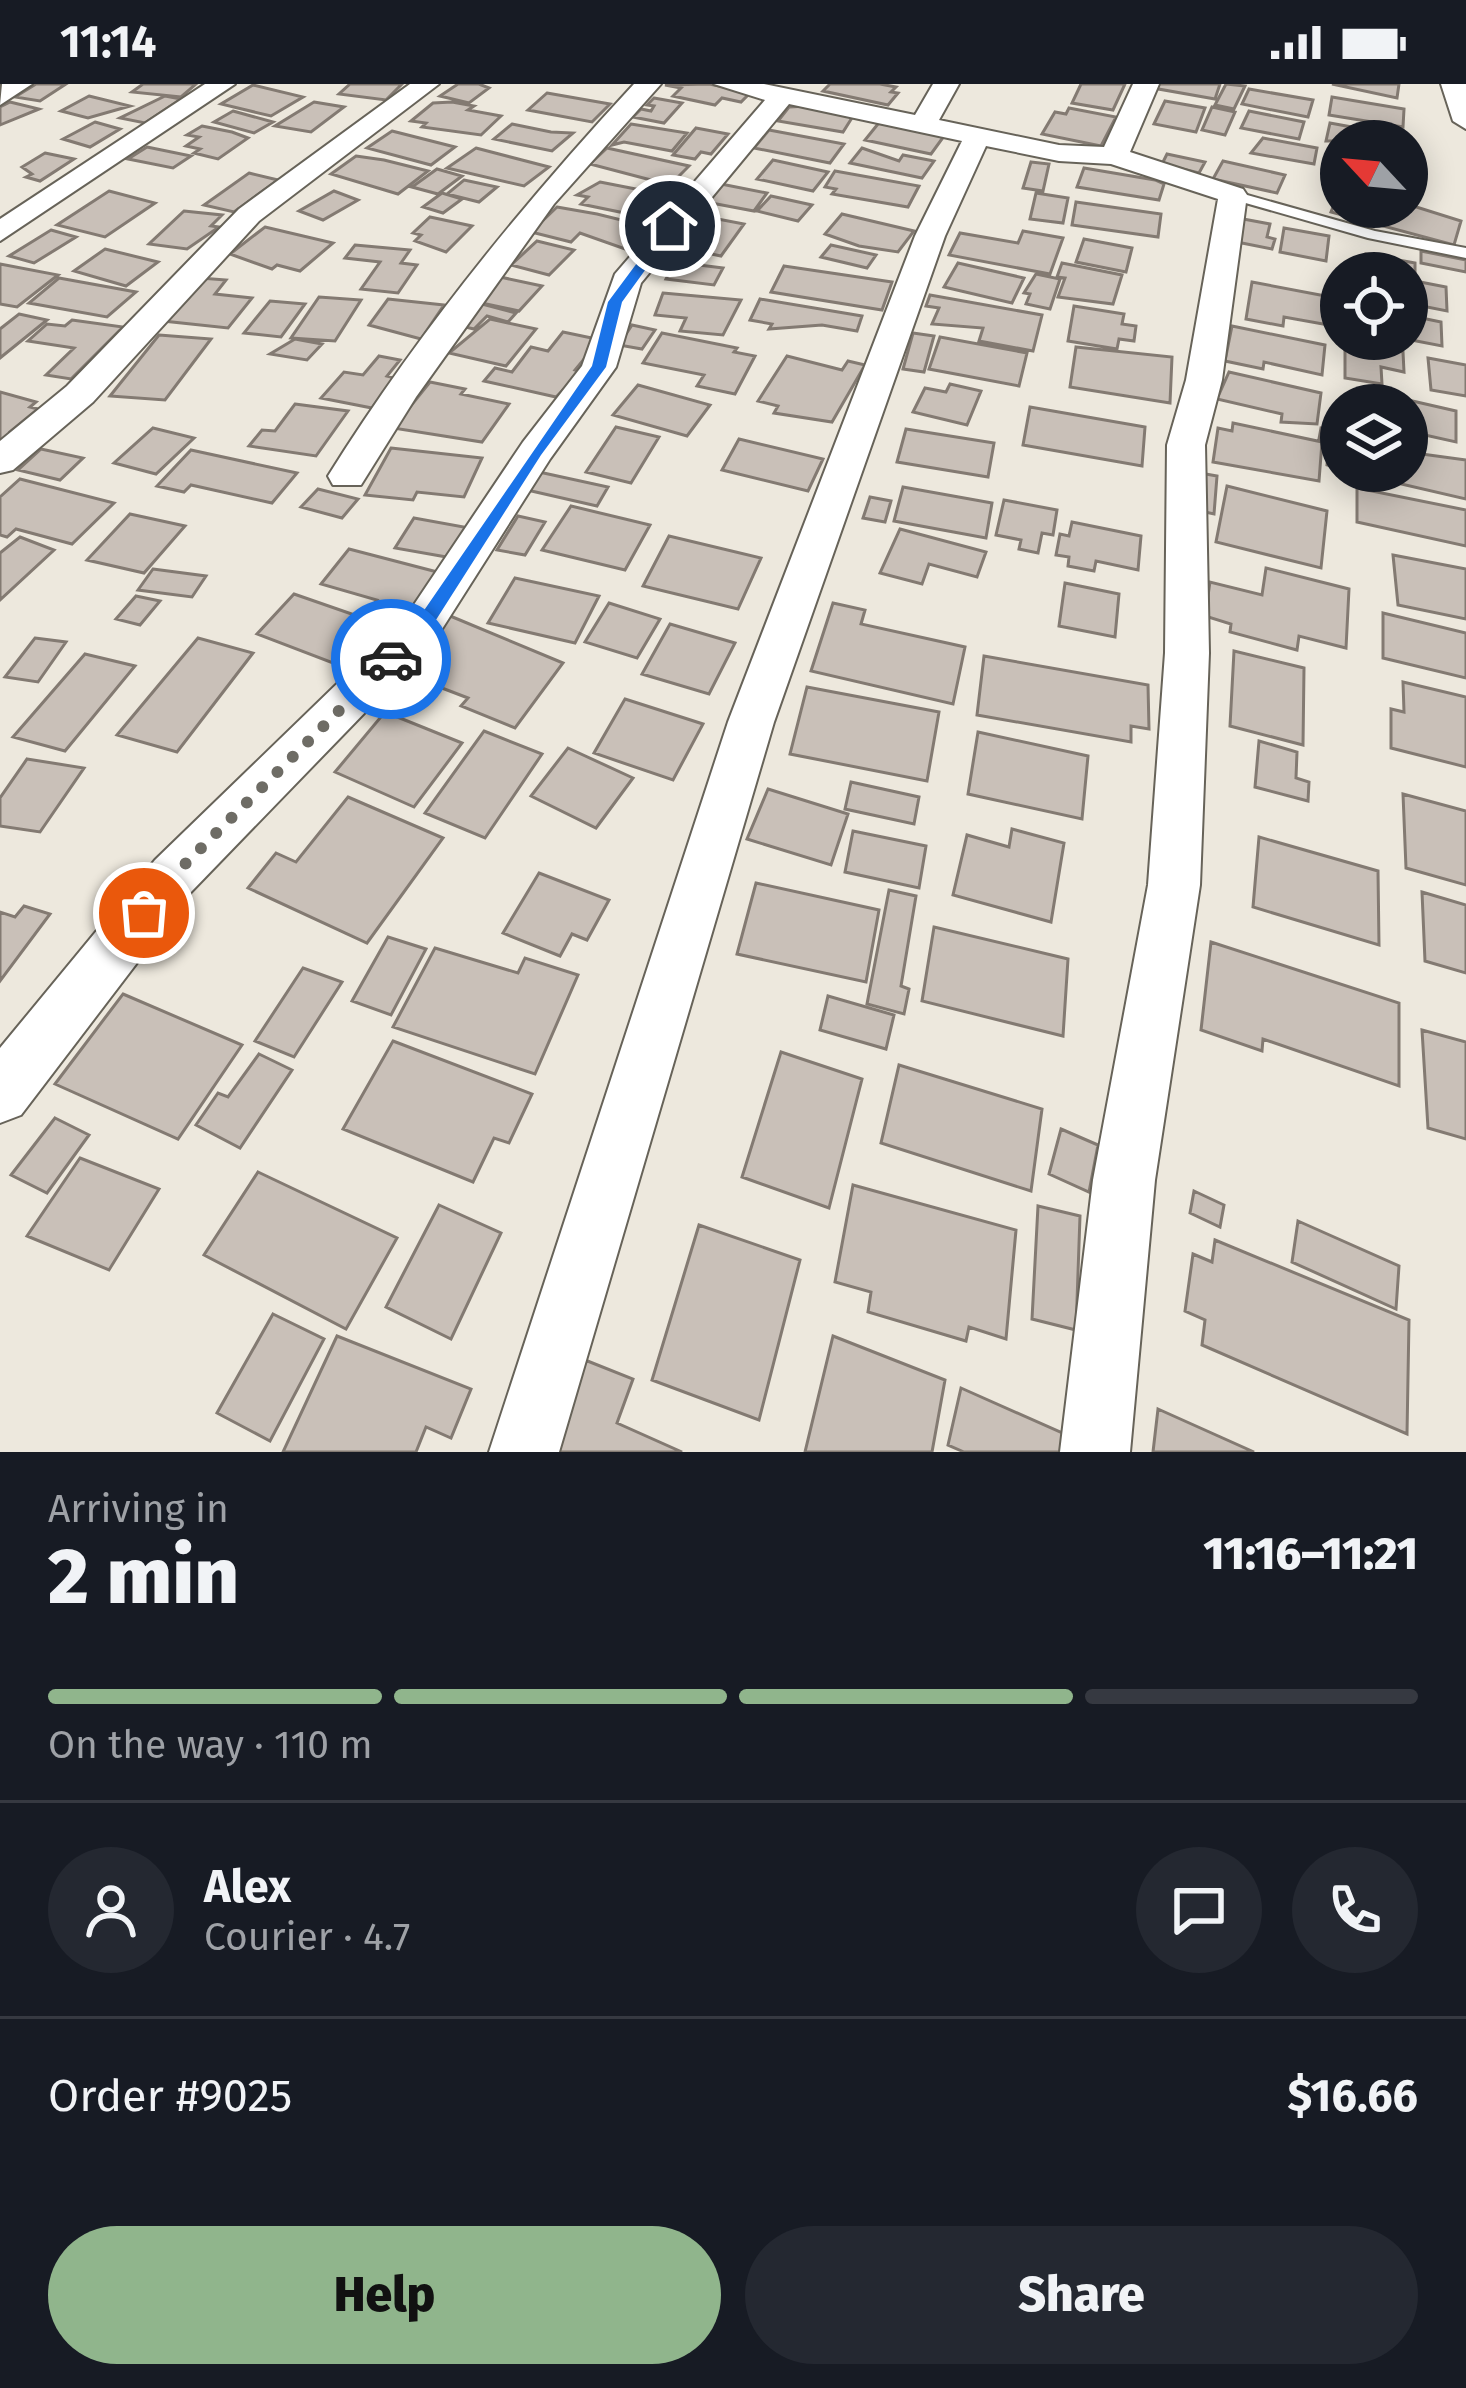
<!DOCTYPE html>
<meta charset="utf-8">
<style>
:root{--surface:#171b24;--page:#242831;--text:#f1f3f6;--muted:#9ea1a6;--line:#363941;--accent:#90b58c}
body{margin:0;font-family:"Fira Sans",sans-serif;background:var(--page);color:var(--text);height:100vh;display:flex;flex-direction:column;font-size:45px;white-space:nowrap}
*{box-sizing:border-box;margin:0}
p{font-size:39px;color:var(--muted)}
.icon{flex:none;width:66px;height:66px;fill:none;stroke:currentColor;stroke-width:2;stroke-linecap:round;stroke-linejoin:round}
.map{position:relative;height:1368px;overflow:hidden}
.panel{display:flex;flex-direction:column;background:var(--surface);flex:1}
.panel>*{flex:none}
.needle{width:78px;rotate:296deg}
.fabs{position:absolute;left:1320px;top:36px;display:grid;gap:24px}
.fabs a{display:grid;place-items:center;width:108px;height:108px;border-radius:50%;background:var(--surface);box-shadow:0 6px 30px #0003;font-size:60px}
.pin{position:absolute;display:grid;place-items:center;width:102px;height:102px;color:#fff;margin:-51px;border:6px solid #fff;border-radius:50%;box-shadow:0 3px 12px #0007}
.courier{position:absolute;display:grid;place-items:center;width:120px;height:120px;margin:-60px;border:9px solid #1a73e8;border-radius:50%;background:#fff;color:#222;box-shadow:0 3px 15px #0007}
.summary em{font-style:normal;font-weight:800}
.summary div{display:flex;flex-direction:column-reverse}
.summary{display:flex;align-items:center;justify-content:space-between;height:204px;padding:0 48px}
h1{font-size:78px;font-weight:800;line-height:90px}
.bar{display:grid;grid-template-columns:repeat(4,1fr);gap:18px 12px;align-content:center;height:144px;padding:0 48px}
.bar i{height:15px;border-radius:9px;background:var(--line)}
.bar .active{background:var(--accent)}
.bar p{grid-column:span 4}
.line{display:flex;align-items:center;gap:30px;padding:0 48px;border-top:3px solid var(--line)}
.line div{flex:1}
.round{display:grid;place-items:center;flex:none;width:126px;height:126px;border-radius:63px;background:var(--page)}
.action{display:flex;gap:24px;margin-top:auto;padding:24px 48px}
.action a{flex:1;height:138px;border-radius:72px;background:var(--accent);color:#111;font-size:48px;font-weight:800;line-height:138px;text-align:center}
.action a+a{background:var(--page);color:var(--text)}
.status{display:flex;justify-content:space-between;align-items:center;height:84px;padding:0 60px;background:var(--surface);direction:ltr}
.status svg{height:33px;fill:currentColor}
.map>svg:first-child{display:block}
</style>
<div class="status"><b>11:14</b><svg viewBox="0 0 49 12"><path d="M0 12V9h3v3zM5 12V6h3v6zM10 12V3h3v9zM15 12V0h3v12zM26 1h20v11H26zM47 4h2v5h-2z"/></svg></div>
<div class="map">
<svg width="1466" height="1368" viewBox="0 0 1466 1368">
<rect width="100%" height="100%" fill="#ede8dd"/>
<!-- building -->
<path fill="#c9c0b8" stroke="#837a72" stroke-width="3" d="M36 0H66L40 17 15 13Z
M143 0H196L181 13 132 8Z
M350 0H402L386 16 339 10Z
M458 0H479L489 4 469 19 440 12Z
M709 0 751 8 741 18 722 14 715 21 673 12 681 4 665 1Z
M830 0H880L896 3 891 8 898 9 888 21 823 7Z
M1081 0H1125L1113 26 1072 19Z
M1155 0H1220L1215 15 1153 4Z
M1226 0 1245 2 1234 25 1215 21Z
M1332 0H1399L1397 14Z
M253 1 303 13 271 32 221 20Z
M1249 5 1313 16 1308 33 1242 20Z
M547 9 610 20 592 38 528 26Z
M89 12 130 22 88 34 61 27Z
M165 12 181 15 145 39 120 34Z
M1332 13 1404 25 1403 43 1329 31Z
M654 14 682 19 664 39 633 33 641 25 651 27 654 22 647 21Z
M1165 17 1205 24 1196 48 1154 40Z
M10 18 39 25 0 41V23Z
M314 18 344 23 311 48 275 42Z
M452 18 474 22 468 26 501 32 481 51 422 43 426 39 411 37 433 19Z
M808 22 855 29 843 48 778 37 789 23Z
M1212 23 1235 28 1225 51 1202 46Z
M1069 24 1116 33 1101 62 1042 50 1055 28 1066 30Z
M233 27 273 38 254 49 214 38Z
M1249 27 1304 38 1299 55 1241 44Z
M882 35 947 48 931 70 865 56Z
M95 38 120 45 90 63 63 55Z
M1330 39 1401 52 1400 57H1326Z
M512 40 551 48 573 49 552 67 494 55Z
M631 40 687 49 672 67 624 58 612 61Z
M202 42 232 48 248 54 218 75 194 69 200 65 186 62 199 53 187 51Z
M696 44 728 50 711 70 701 68 695 75 673 71Z
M769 46 844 60 830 79 754 64Z
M392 47 455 63 431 81 367 64Z
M1263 54 1317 64 1314 80 1251 69Z
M147 63 191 72 173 84 128 75Z
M476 64 549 83 524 102 447 84Z
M607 64 689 82 670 101 590 80Z
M862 64 899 77 903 71 934 77 922 94 850 79Z
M45 69 74 75 40 97 26 93 32 90 22 83Z
M1167 70 1205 78 1199 89 1162 80Z
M356 72 384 76 428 87 398 110 331 90Z
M773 76 828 88 813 107 757 95Z
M1223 77 1285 91 1277 109 1213 95Z
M1031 78 1049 80 1043 107 1023 104Z
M1084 84 1155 96 1164 100 1159 116 1077 103Z
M437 85 462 92 438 110 412 103Z
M835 87 919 102 908 123 832 110 836 105 825 103Z
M249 89 278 96 234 128 204 121Z
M464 96 497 103 479 118 447 110Z
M600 98 651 108 668 112 649 134 581 120 588 113 577 111Z
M721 100 767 109 754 127 706 118Z
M1340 106 1341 123 1407 120 1461 137 1454 161 1331 128Z
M109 107 155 119 105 153 57 141Z
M334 107 358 116 323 136 299 127Z
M442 109 462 115 443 129 423 123Z
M1036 109 1068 114 1063 139 1030 135Z
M771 112 812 121 798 137 757 127Z
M1076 118 1161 130 1158 153 1072 141Z
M557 123 597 130 650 143 628 166 580 149 571 158 531 148Z
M184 127 222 131 211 142 219 143 187 165 149 160Z
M842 130 914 147 898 168 859 162 825 150Z
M702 132 744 140 721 172 678 163Z
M430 133 472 142 446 168 415 157 421 151 413 149Z
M1238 134 1270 140 1267 153 1275 155 1272 165 1232 157Z
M265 143 333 159 300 187 277 181 272 185 230 170Z
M1284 144 1329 152 1326 177 1280 168Z
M51 146 76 153 34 179 9 172Z
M1023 147 1063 154 1050 190 949 171 960 149 1018 159Z
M1084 155 1132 164 1126 188 1076 178Z
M537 157 574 166 549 191 511 181Z
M355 161 410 166 401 179 417 181 398 209 361 205 380 178 345 174Z
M831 161 876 171 867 184 821 173Z
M105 165 158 178 126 202 74 187Z
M1421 167 1466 176V188L1421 179Z
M1366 170 1415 179V197L1446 203 1447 227 1407 219V189H1365Z
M675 178 723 184 714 201 666 195Z
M958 179 1024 194 1012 219 944 203Z
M1062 179 1122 191 1113 220 1058 213 1065 194 1057 193Z
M0 180 58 191 17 223 0 220Z
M784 182 892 198 882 226 771 208Z
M1036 190 1060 195 1050 225 1026 220 1030 210 1024 209Z
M500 193 542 202 519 227 477 218Z
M59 194 136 208 107 233 29 219Z
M200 194 226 196 215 210 252 214 228 244 163 237Z
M1252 198 1336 214 1334 242 1284 233 1283 242 1246 235Z
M663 209 741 216 723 251 680 247 686 234 655 231Z
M930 211 1042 231 1033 267 979 257 983 244 932 240 939 224 926 222Z
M319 213 361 216 335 257 291 254Z
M388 215 444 221 421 255 369 241Z
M760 215 862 232 857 247 822 241 769 245 772 240 750 236Z
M270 217 305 220 281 253 244 249Z
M482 220 516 229 508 238 487 232 474 245 461 242Z
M1074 222 1124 230 1122 240 1136 242 1134 257 1119 255 1117 265 1068 257Z
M19 230 47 236 0 274V245Z
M1407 231 1441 238 1442 262 1406 255Z
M490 235 536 245 506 282 449 269Z
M72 236 123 243 71 295 46 291 74 264 28 257 47 240 65 242Z
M632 241 655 246 642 265 619 261Z
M1232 242 1325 261 1322 291 1264 278 1263 285 1225 277Z
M563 248 606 257 591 276 584 275 575 286 581 288 556 313 484 297 495 284 512 288 531 263 548 267Z
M662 249 737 264 734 268 755 272 735 310 697 302 704 291 643 279Z
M913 249 934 252 924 288 903 285Z
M159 251 211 255 165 316 110 312Z
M940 253 1027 269 1019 302 929 285Z
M295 255 322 260 307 276 270 270Z
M1345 258 1403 268 1404 288 1381 283 1382 300 1345 294Z
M1076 263 1172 273 1170 319 1070 303Z
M379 272 400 276 387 292 395 294 372 324 321 314 344 288 363 291Z
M787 272 842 286 848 277 865 281 832 338 774 329 778 322 758 317Z
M1428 274 1466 281V312L1431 306Z
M1229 288 1321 309 1317 340 1281 338 1282 330 1217 315Z
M430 298 465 305 461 310 509 320 482 358 393 344Z
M950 300 981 307 967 341 913 328 925 304 946 308Z
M638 301 710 321 687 352 613 331Z
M0 308 36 318 30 323 38 325 11 347 20 349 0 365Z
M1395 313 1456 327V358L1407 347V321H1395Z
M295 320 348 327 316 372 249 362 262 346 275 347Z
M1030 323 1145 343 1142 382 1023 361Z
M1233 339 1322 358 1319 397 1213 378 1218 344 1232 347Z
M616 343 659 353 631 399 586 388Z
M153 344 194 354 156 390 114 379Z
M1321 344 1341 348V385L1327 381 1329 357 1319 355Z
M906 345 994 359 988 393 897 378Z
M739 355 823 375 808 407 722 386Z
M391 364 482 374 464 413 417 408 413 416 365 411Z
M41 365 83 374 60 396 18 386Z
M191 366 297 389 272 419 191 401 184 408 157 402Z
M1407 368 1466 376V415L1354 389 1407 387Z
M539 388 608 403 597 422 527 406Z
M1200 389 1217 392 1214 430 1196 426Z
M20 395 114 419 72 460 16 445 7 453 0 451V413Z
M1227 402 1327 427 1321 484 1216 458Z
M903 403 992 419 986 454 894 437Z
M1357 404 1466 426V462L1357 438Z
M318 405 358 415 342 434 301 423Z
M870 413 891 417 885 438 863 434Z
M1004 416 1057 426 1053 451 1042 449 1038 469 1019 465 1021 456 996 451Z
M571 422 650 441 625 486 542 466Z
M130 430 185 442 144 489 87 476Z
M518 432 545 438 525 471 497 466Z
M414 434 475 445 458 475 395 464Z
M1072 438 1141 452 1138 486 1096 477 1094 487 1068 482 1069 473 1056 471 1060 450 1069 452Z
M900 445 986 468 977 493 929 480 922 500 880 489Z
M669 452 761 474 738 525 643 502Z
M20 453 54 466 0 516V469Z
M349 465 441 489 409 535 370 525 377 516 321 500Z
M1393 471 1466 485V535L1398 521Z
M1266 484 1349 505 1346 564 1299 552 1297 566 1230 548 1231 540 1205 532 1210 498 1262 511Z
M153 485 206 492 192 513 138 506Z
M515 494 599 512 575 559 488 539Z
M1065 499 1119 510 1115 553 1059 542Z
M294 510 369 536 333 579 257 550Z
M136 512 160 517 140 541 116 535Z
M609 519 660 535 637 574 585 558Z
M833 519 865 526 861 540 965 563 953 620 811 587Z
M443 529 563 579 515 644 461 622 468 614 421 596 435 578 410 568Z
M1383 529 1466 549V594L1383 574Z
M670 540 735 559 709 610 642 590Z
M35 554 66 558 38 598 5 593Z
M198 554 253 569 177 668 117 651Z
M1234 567 1304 584 1303 661 1230 642Z
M85 570 135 582 65 667 13 653Z
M984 572 1148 601 1149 645 1131 642V658L977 631Z
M1403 598 1466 613V683L1391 664V625L1404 628Z
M807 603 939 628 927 697 790 670Z
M625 615 703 640 673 696 594 669Z
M385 628 462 659 414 723 335 688Z
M484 647 542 670 485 754 425 729Z
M978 648 1088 672 1082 735 968 710Z
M1259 657 1297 668 1296 694 1309 698 1308 717 1255 703Z
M568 664 633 694 596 744 531 712Z
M27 675 84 684 40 748 0 742V714Z
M851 698 919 713 914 740 845 725Z
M768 705 848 730 831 781 747 755Z
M1403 710 1466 727V801L1406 784Z
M348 713 443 754 367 859 248 804 276 769 296 778Z
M1012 745 1064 759 1051 838 953 811 967 751 1009 763Z
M853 747 926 762 919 804 845 788Z
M1259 753 1378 787 1379 861 1253 823Z
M539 789 609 816 587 856 572 850 560 872 503 849Z
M756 799 879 826 866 898 737 870Z
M889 806 916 812 901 902 909 905 904 930 867 920Z
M1422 808 1466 821V889L1425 877Z
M24 822 50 830 0 897V828L15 833Z
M934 843 1068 875 1063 952 922 917Z
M388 853 426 865 391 931 352 917Z
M1211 858 1399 919V1002L1263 955 1262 967 1201 946Z
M435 864 518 889 525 874 578 891 535 990 393 943Z
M303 884 342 898 294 973 255 957Z
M123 910 242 961 178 1055 55 1000Z
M828 912 894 931 886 965 820 946Z
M1422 946 1466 958V1055L1428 1044Z
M393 957 532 1010 509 1059 494 1054 473 1098 343 1045Z
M781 968 862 995 829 1124 742 1093Z
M259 970 292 986 240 1064 196 1041 218 1009 228 1013Z
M899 981 1042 1025 1031 1107 881 1059Z
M55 1034 89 1051 47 1109 11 1091Z
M1061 1045 1098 1061 1089 1108 1049 1090Z
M80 1074 159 1105 109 1186 27 1152Z
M258 1088 397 1154 346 1245 204 1171Z
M853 1101 1016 1146 1006 1255 969 1243 966 1257 868 1228 871 1208 835 1198Z
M1194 1107 1224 1121 1220 1143 1190 1129Z
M439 1121 501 1149 451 1255 386 1223Z
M1038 1122 1080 1132 1076 1246 1032 1235Z
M1298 1137 1399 1182 1396 1225 1292 1178Z
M699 1141 800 1176 759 1336 652 1296Z
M1215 1156 1409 1236 1407 1350 1202 1261 1205 1236 1185 1227 1193 1170 1212 1178Z
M273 1230 324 1255 270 1357 217 1329Z
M337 1252 471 1305 451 1354 426 1343 416 1368H283Z
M833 1252 945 1296 932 1368H805Z
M585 1276 633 1295 617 1339 682 1368H552Z
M961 1304 1069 1352 1066 1368H964L948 1361Z
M1158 1325 1254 1368H1153Z"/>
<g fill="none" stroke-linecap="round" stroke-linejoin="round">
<!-- lane casing -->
<g stroke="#676359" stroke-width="4">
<path id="lane" d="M1233 107 1375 147 1466 164V174L1368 154 1228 114V108Z"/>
</g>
<!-- street casing -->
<g stroke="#676359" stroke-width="4">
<path id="street" d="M32 0 0 21 2 0Z
M205 0H235L0 157V135Z
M410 0H439L259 137 93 318 13 386 0 389V357L67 302 239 125Z
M634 0H661L554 120 416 313 361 401H333L328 392C416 251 521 122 634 0Z
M714 0H764L915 31 933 0H959L939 36 1059 61 1104 63 1133 0H1159L1130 68 1243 105 1247 111 1222 296 1205 361 1209 569 1200 801 1155 1096 1130 1368H1060L1093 1096 1148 801 1165 569 1167 361 1186 296 1218 115 1111 80 1059 77 986 62 945 152 774 638 559 1368H489L728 638 915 152 962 57 789 20 641 199 616 283 550 375 435 556 191 808 21 1031 0 1039V964L155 776 405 534 523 358 582 282 615 190 765 16Z
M1441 0H1466V45L1453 37Z"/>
</g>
<!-- lane -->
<use href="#lane" fill="#fff" fill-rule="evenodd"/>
<!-- street -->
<use href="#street" fill="#fff" fill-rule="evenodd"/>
</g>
<!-- route -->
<path fill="#1a73e8" d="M666 140 677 142 622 218 606 283 541 371 427 550 397 580H384V570L414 541 592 282 608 218Z"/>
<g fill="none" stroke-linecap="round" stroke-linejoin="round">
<!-- done -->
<path stroke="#6e6c65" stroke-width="12" stroke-dasharray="0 21.6" d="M144 829 173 792 391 575"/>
</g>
</svg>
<div class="fabs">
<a><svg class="needle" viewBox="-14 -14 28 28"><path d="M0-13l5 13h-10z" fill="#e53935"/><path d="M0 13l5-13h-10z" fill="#9ea1a6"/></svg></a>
<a><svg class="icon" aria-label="locate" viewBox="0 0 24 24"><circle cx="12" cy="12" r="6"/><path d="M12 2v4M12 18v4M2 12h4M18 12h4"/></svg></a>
<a><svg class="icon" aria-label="layers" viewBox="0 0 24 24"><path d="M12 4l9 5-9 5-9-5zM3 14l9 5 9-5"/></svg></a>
</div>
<div class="pin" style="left:144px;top:829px;background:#ea580c"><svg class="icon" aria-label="bag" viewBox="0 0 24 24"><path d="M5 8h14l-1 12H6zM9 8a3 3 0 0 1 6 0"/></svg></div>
<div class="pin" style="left:670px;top:142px;background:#1f2937"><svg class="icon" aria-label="home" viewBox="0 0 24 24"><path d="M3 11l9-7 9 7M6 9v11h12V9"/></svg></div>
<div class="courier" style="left:391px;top:575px"><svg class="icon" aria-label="car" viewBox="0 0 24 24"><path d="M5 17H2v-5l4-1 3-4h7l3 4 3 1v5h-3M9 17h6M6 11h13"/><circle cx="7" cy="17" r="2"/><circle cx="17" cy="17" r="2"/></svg></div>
</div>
<section class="panel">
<div class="summary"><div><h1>2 min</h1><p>Arriving in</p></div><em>11:16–11:21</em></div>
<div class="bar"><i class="active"></i><i class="active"></i><i class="active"></i><i></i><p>On the way · 110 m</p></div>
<div class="line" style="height:216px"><a class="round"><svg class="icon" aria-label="person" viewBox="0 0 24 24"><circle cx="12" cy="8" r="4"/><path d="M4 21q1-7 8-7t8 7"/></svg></a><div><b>Alex</b><p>Courier · 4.7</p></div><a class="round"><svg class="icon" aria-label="chat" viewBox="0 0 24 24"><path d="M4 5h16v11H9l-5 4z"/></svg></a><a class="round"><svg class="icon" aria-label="phone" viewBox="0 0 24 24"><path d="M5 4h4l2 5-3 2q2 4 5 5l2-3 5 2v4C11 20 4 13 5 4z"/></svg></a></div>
<div class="line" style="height:156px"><div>Order #9025</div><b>$16.66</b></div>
<div class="action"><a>Help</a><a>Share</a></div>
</section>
